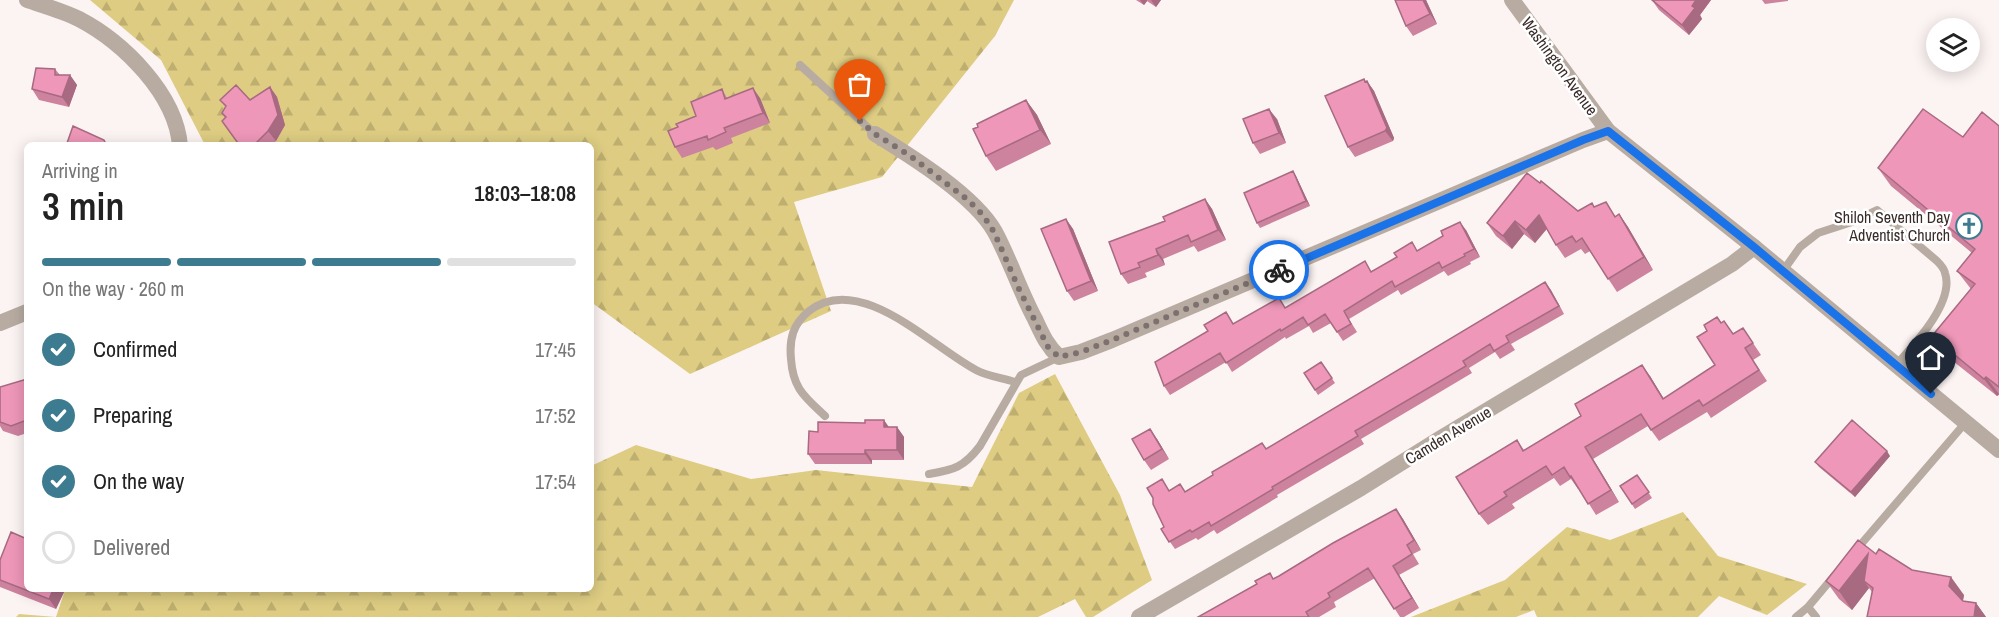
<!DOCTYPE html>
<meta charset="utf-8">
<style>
:root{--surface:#fff;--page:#f6f6f6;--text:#222;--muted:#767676;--line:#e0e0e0;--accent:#3d7c90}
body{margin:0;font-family:"Archivo Narrow",sans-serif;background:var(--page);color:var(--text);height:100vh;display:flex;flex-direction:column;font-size:22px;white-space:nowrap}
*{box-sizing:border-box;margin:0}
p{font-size:20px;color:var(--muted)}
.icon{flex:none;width:33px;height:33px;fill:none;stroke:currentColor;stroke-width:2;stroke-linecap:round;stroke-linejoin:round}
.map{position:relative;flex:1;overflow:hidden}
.details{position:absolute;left:24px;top:142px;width:570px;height:450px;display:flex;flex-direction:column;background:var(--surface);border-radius:9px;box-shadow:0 3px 15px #0003}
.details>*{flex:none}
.buttons{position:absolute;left:1926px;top:18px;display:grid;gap:12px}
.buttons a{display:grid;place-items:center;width:54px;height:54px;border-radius:50%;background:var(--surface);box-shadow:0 3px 15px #0003;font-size:30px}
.pin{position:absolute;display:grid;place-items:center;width:51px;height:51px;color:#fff;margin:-62px -26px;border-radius:50% 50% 50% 0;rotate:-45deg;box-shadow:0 0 6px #0007}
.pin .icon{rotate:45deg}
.courier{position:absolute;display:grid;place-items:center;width:60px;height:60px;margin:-30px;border:4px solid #1a73e8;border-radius:50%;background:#fff;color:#222;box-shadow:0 2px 8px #0007}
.overview em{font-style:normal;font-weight:600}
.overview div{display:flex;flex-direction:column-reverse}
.overview{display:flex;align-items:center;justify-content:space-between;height:102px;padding:0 18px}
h1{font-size:39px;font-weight:600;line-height:45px}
.bar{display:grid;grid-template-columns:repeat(4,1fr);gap:9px 6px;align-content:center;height:72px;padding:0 18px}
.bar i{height:8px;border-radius:4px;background:var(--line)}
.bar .current{background:var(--accent)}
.bar p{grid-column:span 4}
ol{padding:0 18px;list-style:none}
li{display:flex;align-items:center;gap:18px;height:66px}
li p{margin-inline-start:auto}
li .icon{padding:6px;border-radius:50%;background:var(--accent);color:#fff;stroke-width:4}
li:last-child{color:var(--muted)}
li i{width:33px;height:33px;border:3px solid var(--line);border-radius:50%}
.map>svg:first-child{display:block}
</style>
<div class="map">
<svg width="1999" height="617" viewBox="0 0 1999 617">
<defs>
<pattern id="forest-firs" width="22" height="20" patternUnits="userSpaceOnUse" patternTransform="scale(1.5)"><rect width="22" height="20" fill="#ddcc82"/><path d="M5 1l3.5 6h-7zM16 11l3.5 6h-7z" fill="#beaf70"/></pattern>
</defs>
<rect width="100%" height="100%" fill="#fcf4f3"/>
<!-- forest -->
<path fill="url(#forest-firs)" d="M90 0H1014L995 36 882 177 794 202 831 311 690 374 591 302V146L205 145 161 60Z
M1055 374 1120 495 1152 580 1093 617H1086L1075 599 1038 617H16L19 614 56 617 65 590H591V466L636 445 751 479 816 470 972 487 1019 393Z
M1683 512 1718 556 1807 584 1767 615 1719 596 1698 617H1537L1534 610 1516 617H1411L1505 580 1567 527 1610 540Z"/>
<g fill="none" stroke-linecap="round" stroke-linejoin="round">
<!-- service -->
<path stroke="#b8aca2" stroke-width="8" d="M800 65 875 134
M1783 271 1800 247 1818 233 1852 222 1877 210 1937 261C1940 264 1944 268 1945 273 1955 302 1914 345 1896 365
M825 416C805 397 793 389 791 359 789 339 793 324 809 311 860 271 932 347 976 370 987 376 1002 378 1015 382
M929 474C954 470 964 467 980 446L1021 375 1059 357
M1856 550 1966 422
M1808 607 1816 617
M1796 617 1808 607 1834 576"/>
<!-- minor -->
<path stroke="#b8aca2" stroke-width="16" d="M27 0C45 6 63 11 79 19 123 42 176 94 180 146
M875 134C911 156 975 196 995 232 1010 260 1020 291 1035 319 1042 334 1047 346 1059 357L1081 352 1112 340 1583 140 1608 131
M0 323 27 312
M1139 617 1361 488 1441 438 1732 264 1754 247"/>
<!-- tertiary -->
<path stroke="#b8aca2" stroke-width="16" d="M1512 0 1608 131 1754 247 1999 450"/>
</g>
<!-- wall -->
<path fill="#cd829e" d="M1136 0H1161L1156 7 1147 1 1144 5Z
M1395 0H1426L1437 24 1413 36 1406 26Z
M1652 0H1711L1700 15 1702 19 1689 35 1659 10Z
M1762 0H1788V1L1765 4Z
M55 69 60 75H70L77 85 69 107 39 100 32 89Z
M1364 79 1366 82 1367 81 1374 91 1394 138 1393 141 1355 157 1348 147Z
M270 87 277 97 285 125 276 141 271 146H240L222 113 226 107 220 100H250Z
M722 89 727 98H760L770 123 731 138 733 143 716 150 713 147 682 158 675 147 696 116Z
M1026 100 1037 115 1051 144 996 171 986 156Z
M1277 119 1286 143 1260 154 1253 143Z
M1999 126V395L1997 396 1944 354 1932 336 1971 289 1957 271 1972 253 1891 186 1878 168 1963 137Z
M1293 171 1296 176 1310 206 1260 228 1257 223Z
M1205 199 1212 209 1226 240 1198 252 1194 246 1163 259 1165 265 1145 273 1147 277 1128 284 1121 274 1165 221Z
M1594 207 1616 216 1619 214 1628 227 1653 270 1617 292 1590 251 1585 254 1581 249 1565 258 1556 245 1547 229 1535 243 1524 234 1512 249 1496 236 1487 223 1578 211Z
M1066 219 1073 229 1098 291 1074 301 1067 291Z
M1466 230 1480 257 1470 262 1471 264 1448 276 1444 271 1401 295 1398 290 1349 319 1357 332 1343 341 1331 323 1313 333 1309 326 1286 339 1285 337 1232 372 1226 362 1170 395 1164 386 1286 308Z
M1545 282 1564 314 1511 344 1515 350 1500 359 1495 352 1469 368 1472 373 1361 439 1364 444 1277 495 1278 497 1217 534 1214 530 1198 540 1196 538 1175 549 1161 529 1164 527 1170 490 1185 492 1267 449Z
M1721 323 1733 334 1743 328 1761 355 1753 360 1767 381 1711 418 1707 412 1659 441 1648 426 1593 459 1619 502 1596 515 1579 488 1578 489 1571 479 1560 486 1554 478 1512 504 1515 508 1488 525 1479 514 1517 440 1524 450 1650 376 1664 399 1715 365Z
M1321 362 1335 383 1318 395 1304 373Z
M27 379V433L18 436 3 431 0 426V387Z
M889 427H897L904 437V460H872V464H815L808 454 818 432Z
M1157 439 1169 459 1151 470 1144 460Z
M1890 456 1855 497 1819 467 1815 462Z
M1637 475 1652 498 1635 509 1620 486Z
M1396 509 1403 519 1421 550 1413 554 1419 564 1399 575 1419 608 1404 617H1400L1375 578 1334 602 1336 607 1319 617H1198L1279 576Z
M1876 554 1964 595 1963 601 1976 603 1986 617H1867L1872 592 1869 588 1852 610 1839 599 1826 581Z
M0 560 65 590 56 609 0 587Z"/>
<!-- shaded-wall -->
<path fill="#a76a81" d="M1140 0H1147V1L1144 5Z
M1151 0H1161L1156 7Z
M1423 0H1426L1437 24 1430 14Z
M1696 0H1711L1700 15 1702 19 1689 35 1682 25 1692 6Z
M70 75 77 85 69 107 62 97Z
M1364 79 1370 87 1367 81 1374 91 1394 138 1393 141 1385 131Z
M270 87 277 97 285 125 276 141 268 131Z
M753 88 760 98 770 123 763 113Z
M1026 100 1037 115 1051 144 1040 130Z
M1269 109 1277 119 1286 143 1279 133Z
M1293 171 1296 176 1310 206 1306 201Z
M1205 199 1212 209 1226 240 1218 230Z
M1619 214 1628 227 1653 270 1644 257Z
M1539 215 1548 227 1535 243 1526 230Z
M1066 219 1073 229 1098 291 1091 281Z
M1515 221 1524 234 1512 249 1503 236Z
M1460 222 1466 230 1480 257 1474 249Z
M1156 249 1163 259 1165 265 1158 255Z
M1545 282 1551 290 1564 314 1559 306Z
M1642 365 1650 376 1671 411 1663 399Z
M1986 377 1999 394 1997 396 1984 379Z
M884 420 891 430 884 427Z
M897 427 904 437V460L897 450Z
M1150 429 1157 439 1169 459 1162 449Z
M1585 447 1593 459 1619 502 1611 490Z
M865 450 872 460V464L865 454Z
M1887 451 1890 456 1855 497 1851 492Z
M1396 509 1403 519 1421 550 1414 540Z
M1868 554 1864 581 1869 588 1852 610 1839 591Z
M1393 566 1399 575 1419 608 1412 598Z
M1951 577 1964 595 1962 605 1949 586Z
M53 590H65L56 609 49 599Z
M1976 603 1986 617H1974Z"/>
<!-- building -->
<path fill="#ee97b8" stroke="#a76a81" stroke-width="1.5" d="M1395 0H1423L1430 14 1406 26Z
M1652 0H1696L1692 6 1695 8 1682 25Z
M36 68 55 69V75H70L62 97 32 89Z
M1364 79 1365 82 1367 81 1387 128 1385 131 1348 147 1325 96Z
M236 85 250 100 270 87 278 115 268 131 253 146H240L222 121 226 117 222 113 226 106 220 100Z
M753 88 763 113 724 128 726 132 708 140 707 136 675 147 668 131 678 127 676 124 696 116 691 102 722 89 725 99Z
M1026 100 1040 130 986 156 973 129 978 127 977 124Z
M1269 109 1279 133 1253 143 1243 119Z
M1923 109 1963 137 1982 112 1999 126V387L1986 377 1984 379 1932 336 1975 284 1957 271 1975 249 1878 168Z
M73 126 104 140 107 146H66Z
M1293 171 1306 201 1257 223 1244 193Z
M1527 173 1540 183 1541 181 1578 211 1592 203 1594 207 1606 202 1615 217 1619 214 1644 257 1608 279 1582 238 1576 242 1572 236 1556 245 1539 215 1526 230 1515 221 1503 236 1487 223Z
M1205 199 1218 230 1191 242 1188 235 1156 249 1158 255 1138 263 1140 267 1121 274 1109 242 1165 221 1163 217Z
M1066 219 1091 281 1067 291 1041 229Z
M1460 222 1474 249 1464 254 1465 256 1442 268 1439 262 1395 287 1392 281 1344 311 1351 324 1337 332 1325 314 1308 325 1303 317 1281 331 1280 329 1226 363 1220 353 1164 386 1155 362 1208 331 1204 325 1226 312 1233 324 1279 298 1285 308 1365 261 1371 272 1397 257 1394 253 1412 242 1417 251 1443 236 1441 231Z
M1545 282 1559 306 1506 336 1509 342 1494 351 1490 344 1463 361 1466 366 1355 431 1358 436 1272 487 1273 489 1211 526 1209 522 1192 532 1190 530 1169 542 1161 529 1164 527 1153 504V498L1147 488 1162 479 1169 491 1180 484 1185 492 1213 475 1212 472 1262 443 1266 449Z
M1717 317 1721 323 1724 321 1733 334 1743 328 1753 343 1745 348 1759 370 1703 406 1699 400 1651 430 1641 414 1585 447 1611 490 1588 504 1571 476 1570 477 1564 467 1552 475 1546 466 1504 492 1507 496 1479 514 1456 477 1517 440 1523 451 1581 416 1575 404 1642 365 1663 399 1715 365 1697 337 1707 331 1704 325Z
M1321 362 1332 378 1315 390 1304 373Z
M27 379V420L11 426 0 422V387Z
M865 420H884V427H897V450H865V454H808L809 431 818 432V422L865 423Z
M1852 420 1887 451 1851 492 1815 462Z
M1150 429 1162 449 1144 460 1132 439Z
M1637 475 1649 492 1632 504 1620 486Z
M1396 509 1414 540 1407 545 1412 554 1393 566 1412 598 1394 609 1368 568 1328 593 1330 597 1306 612 1309 617H1198L1257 584 1255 581 1270 573 1273 579 1279 576 1333 543Z
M11 532 27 539V590H53L49 599 0 580V560Z
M1858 540 1876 554 1879 549 1912 570 1951 577 1949 586 1963 601 1976 603 1974 617H1867L1873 588 1864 581 1868 554 1839 591 1826 581Z"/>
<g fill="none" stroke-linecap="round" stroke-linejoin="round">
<!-- done -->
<path stroke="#7d716f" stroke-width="6" stroke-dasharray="0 10.8" d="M860 121 875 134 909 155 968 200 983 215 994 232 1019 289 1048 347 1059 357 1081 352 1112 340 1279 270"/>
<!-- route -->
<path stroke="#1a73e8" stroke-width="8" d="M1279 270 1583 140 1608 131 1754 247 1931 394"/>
</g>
<!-- icons -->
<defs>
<g id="church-ring" transform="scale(1.35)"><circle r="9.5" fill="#fff" stroke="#3d7c90" stroke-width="1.5"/><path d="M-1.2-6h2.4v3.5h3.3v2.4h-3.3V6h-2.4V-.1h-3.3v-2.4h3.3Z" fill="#3d7c90"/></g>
</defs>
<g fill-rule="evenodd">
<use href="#church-ring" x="1969" y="226"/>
</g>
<g text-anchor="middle" stroke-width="5" stroke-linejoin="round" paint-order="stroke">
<!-- street labels -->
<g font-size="16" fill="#392b28" stroke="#fff">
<text transform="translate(1560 66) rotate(54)" y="6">Washington Avenue</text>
<text transform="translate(1448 435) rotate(-31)" y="6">Camden Avenue</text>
</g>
<!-- poi labels -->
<g font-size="16" fill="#392b28" stroke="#fff" text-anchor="end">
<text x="1950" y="223">Shiloh Seventh Day<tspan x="1950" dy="18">Adventist Church</tspan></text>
</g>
</g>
</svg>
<div class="buttons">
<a><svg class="icon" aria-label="layers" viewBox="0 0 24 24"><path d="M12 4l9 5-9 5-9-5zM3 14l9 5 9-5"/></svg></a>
</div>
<div class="pin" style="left:860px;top:121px;background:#ea580c"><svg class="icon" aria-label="bag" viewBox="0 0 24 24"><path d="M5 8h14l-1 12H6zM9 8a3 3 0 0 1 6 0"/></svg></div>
<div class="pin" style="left:1931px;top:394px;background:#1f2937"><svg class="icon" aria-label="home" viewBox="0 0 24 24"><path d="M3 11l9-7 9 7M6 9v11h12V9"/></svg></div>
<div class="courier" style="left:1279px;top:270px"><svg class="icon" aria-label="bike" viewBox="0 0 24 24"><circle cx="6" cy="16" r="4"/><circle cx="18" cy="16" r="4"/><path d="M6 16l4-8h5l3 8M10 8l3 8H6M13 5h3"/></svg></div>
<section class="details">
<div class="overview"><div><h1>3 min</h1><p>Arriving in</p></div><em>18:03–18:08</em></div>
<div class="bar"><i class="current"></i><i class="current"></i><i class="current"></i><i></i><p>On the way · 260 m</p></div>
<ol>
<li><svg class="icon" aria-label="check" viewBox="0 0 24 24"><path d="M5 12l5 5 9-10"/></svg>Confirmed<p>17:45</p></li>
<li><svg class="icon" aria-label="check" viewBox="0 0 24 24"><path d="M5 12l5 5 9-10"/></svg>Preparing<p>17:52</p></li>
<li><svg class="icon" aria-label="check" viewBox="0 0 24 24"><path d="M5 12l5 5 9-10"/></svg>On the way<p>17:54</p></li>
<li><i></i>Delivered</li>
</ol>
</section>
</div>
